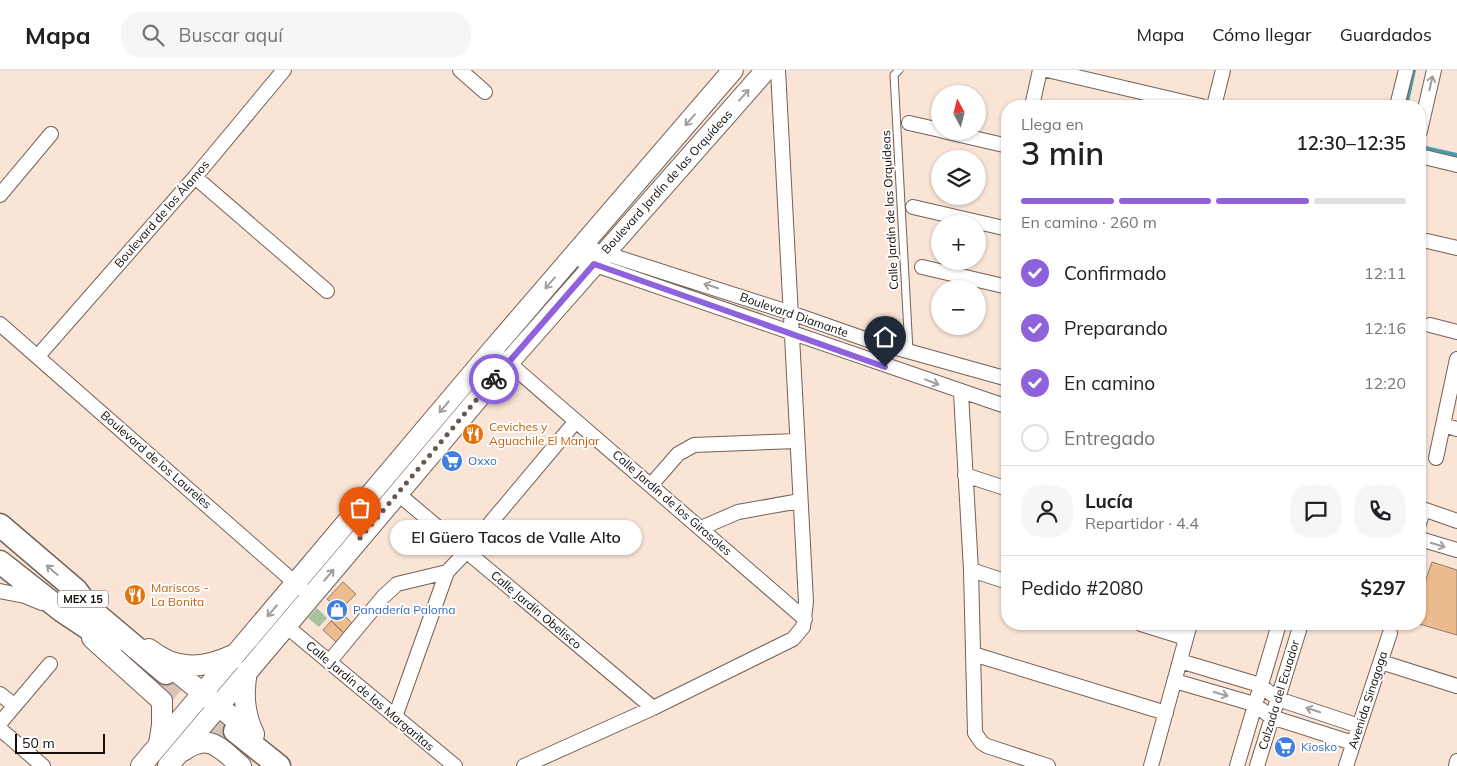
<!DOCTYPE html>
<html lang="es">
<meta charset="utf-8">
<style>
:root{--surface:#fff;--page:#f6f6f6;--text:#202124;--muted:#757577;--line:#e0e0e0;--accent:#8d62dc}
body{margin:0;font-family:Mulish,sans-serif;background:var(--page);color:var(--text);height:100vh;display:flex;flex-direction:column;font-size:19px;white-space:nowrap}
*{box-sizing:border-box;margin:0}
p{font-size:16px;color:var(--muted)}
.icon{flex:none;width:28px;height:28px;fill:none;stroke:currentColor;stroke-width:2;stroke-linecap:round;stroke-linejoin:round}
.map{position:relative;flex:1;overflow:hidden}
.sheet{position:absolute;left:1001px;top:30px;width:425px;height:530px;display:flex;flex-direction:column;background:var(--surface);border-radius:20px;box-shadow:0 1px 4px #0004}
.sheet>*{flex:none}
.needle{width:32px;rotate:353deg}
.buttons{position:absolute;left:931px;top:15px;display:grid;gap:10px}
.buttons a{display:grid;place-items:center;width:55px;height:55px;border-radius:50%;background:var(--surface);box-shadow:0 1px 4px #0004;font-size:25px}
.scale{position:absolute;left:15px;bottom:12px;width:90px;box-sizing:border-box;padding-left:5px;border:2px solid #150e09;border-top:0;font-size:14px;line-height:18px;white-space:nowrap;color:#150e09;-webkit-text-stroke:4px #fff;paint-order:stroke}
.pin{position:absolute;display:grid;place-items:center;width:42px;height:42px;color:#fff;margin:-51px -21px;border-radius:50% 50% 50% 0;rotate:-45deg;box-shadow:0 0 5px #0007}
.pin .icon{rotate:45deg}
.courier{position:absolute;display:grid;place-items:center;width:50px;height:50px;margin:-25px;border:4px solid #8d62dc;border-radius:50%;background:#fff;color:#222;box-shadow:0 1px 6px #0007}
.bubble{position:absolute;height:35px;border-radius:18px;background:var(--surface);box-shadow:0 1px 4px #0004;font-size:16px;font-weight:600;line-height:35px;text-align:center}
.head em{font-style:normal;font-weight:600}
.head div{display:flex;flex-direction:column-reverse}
.head{display:flex;align-items:center;justify-content:space-between;height:85px;padding:0 20px}
h1{font-size:32px;font-weight:600;line-height:38px}
.bar{display:grid;grid-template-columns:repeat(4,1fr);gap:8px 5px;align-content:center;height:60px;padding:0 20px}
.bar i{height:6px;border-radius:4px;background:var(--line)}
.bar .on{background:var(--accent)}
.bar p{grid-column:span 4}
.line{display:flex;align-items:center;gap:12px;padding:0 20px;border-top:1px solid var(--line)}
.line div{flex:1}
.round{display:grid;place-items:center;flex:none;width:52px;height:52px;border-radius:20px;background:var(--page)}
ol{padding:0 20px;list-style:none}
li{display:flex;align-items:center;gap:15px;height:55px}
li p{margin-inline-start:auto}
li .icon{padding:5px;border-radius:50%;background:var(--accent);color:#fff;stroke-width:4}
li:last-child{color:var(--muted)}
li i{width:28px;height:28px;border:2px solid var(--line);border-radius:50%}
header{display:flex;align-items:center;gap:30px;box-sizing:border-box;height:70px;padding:0 25px;background:var(--surface);border-bottom:1px solid var(--line)}
header strong{font-size:24px}
nav{display:flex;gap:28px;margin-inline-start:auto;font-size:18px}
.search{width:350px;height:45px;background:var(--page);display:flex;align-items:center;gap:12px;box-sizing:border-box;padding:0 18px;border-radius:20px;color:var(--muted);font-size:19px}
.map>svg:first-child{display:block}
</style>
<header>
<strong>Mapa</strong>
<div class="search"><svg class="icon" aria-label="search" viewBox="0 0 24 24"><circle cx="10" cy="10" r="6"/><path d="M15 15l6 6"/></svg>Buscar aquí</div>
<nav><a>Mapa</a><a>Cómo llegar</a><a>Guardados</a></nav>
</header>
<div class="map">
<svg width="1457" height="696" viewBox="0 0 1457 696">
<rect width="100%" height="100%" fill="#f9e4d6"/>
<!-- green -->
<path fill="#a8c1a1" d="M317 538 327 548 319 557 308 548Z"/>
<g fill="none" stroke-linecap="round" stroke-linejoin="round">
<!-- stream -->
<path stroke="#4a9caa" stroke-width="4" d="M1406 36 1414 0
M1421 77 1457 85"/>
</g>
<!-- building -->
<path fill="#ecbb8e" stroke="#8e7d6e" d="M1432 492 1457 500V565L1419 554 1420 526Z
M343 512 356 524 340 540 327 529Z
M341 542 353 554 344 563 331 551Z
M331 551 345 564 336 572 323 560Z"/>
<g fill="none" stroke-linecap="round" stroke-linejoin="round">
<!-- primary-tunnel -->
<path stroke="#d7c4b7" stroke-width="22" stroke-dasharray="22 11" stroke-linecap="butt" d="M160 611 227 668"/>
<!-- lane casing -->
<g stroke="#746256" stroke-width="9">
<path id="lane" d="M899 0 894 5 909 281
M1420 462 1427 440"/>
</g>
<!-- street casing -->
<g stroke="#746256" stroke-width="16">
<path id="street" d="M460 0 485 22
M1047 0 1201 36
M1032 36 1040 0
M1214 36 1223 0
M1397 36 1406 0
M909 53 940 60
M943 61 1008 76
M1420 61 1434 0
M1420 86 1457 95
M195 107 327 221
M0 125 51 64
M913 137 1008 159
M1427 171 1457 178
M582 176 791 243 868 270 1008 309
M572 187 1008 337
M922 197 1008 217
M0 254 302 519
M1430 255 1457 262
M38 286 195 107 284 0
M503 288 805 549
M961 323 971 500 975 663 982 673 987 676 1048 696
M1443 355 1457 359
M1436 388 1457 289
M965 405 1008 419
M651 415 678 384 694 375 797 371
M397 423 653 638
M1420 438 1457 451
M701 458 738 442 800 431
M1420 469 1457 480
M971 500 1008 512
M0 521 25 526 42 533
M1141 554 1186 568
M286 556 455 696
M973 584 1166 643
M1180 591 1260 615 1278 629 1359 656
M329 592 383 527 397 514 447 502 466 482 576 351
M1381 592 1457 616
M1175 611 1254 634 1271 647 1353 673
M0 624 14 635
M395 647 447 502
M0 653 50 594
M0 659 43 696
M524 696 653 638 793 569 803 557 806 532 778 0
M1151 696 1190 554
M1237 696 1279 554
M1257 696 1301 554
M1346 696 1390 563
M1456 696 1457 691"/>
</g>
<!-- secondary casing -->
<g stroke="#746256" stroke-width="22">
<path id="secondary" d="M92 568 162 631V655L159 674
M149 579C176 601 203 599 233 585
M167 594 254 665
M247 601C243 624 244 643 254 664
M183 681C209 662 220 678 241 696
M141 696 493 279 733 0
M168 696 509 292 766 0"/>
</g>
<!-- primary casing -->
<g stroke="#746256" stroke-width="25">
<path id="primary" d="M0 455 76 520 90 539 166 603
M0 492 61 540 112 574
M235 661 279 696"/>
</g>
<!-- lane -->
<use href="#lane" stroke="#fff" stroke-width="7"/>
<!-- street -->
<use href="#street" stroke="#fff" stroke-width="14"/>
<!-- secondary -->
<use href="#secondary" stroke="#fff" stroke-width="20"/>
<!-- primary -->
<use href="#primary" stroke="#fff" stroke-width="22"/>
</g>
<!-- one-way arrows -->
<defs><path id="oneway-shaft" d="M-6 0H5M1.5-3L5.5 0L1.5 3" fill="none" stroke-width="1.6" stroke-linecap="round" stroke-linejoin="round" transform="scale(1.25)"/></defs>
<g stroke="#a19f9d">
<use href="#oneway-shaft" transform="translate(1431 13) rotate(-77)"/>
<use href="#oneway-shaft" transform="translate(744 25) rotate(-48)"/>
<use href="#oneway-shaft" transform="translate(690 50) rotate(131)"/>
<use href="#oneway-shaft" transform="translate(550 213) rotate(131)"/>
<use href="#oneway-shaft" transform="translate(711 216) rotate(-162)"/>
<use href="#oneway-shaft" transform="translate(932 312) rotate(21)"/>
<use href="#oneway-shaft" transform="translate(444 337) rotate(130)"/>
<use href="#oneway-shaft" transform="translate(1438 475) rotate(17)"/>
<use href="#oneway-shaft" transform="translate(52 500) rotate(-139)"/>
<use href="#oneway-shaft" transform="translate(329 505) rotate(-50)"/>
<use href="#oneway-shaft" transform="translate(272 541) rotate(130)"/>
<use href="#oneway-shaft" transform="translate(1221 624) rotate(16)"/>
<use href="#oneway-shaft" transform="translate(1313 640) rotate(-162)"/>
</g>
<g fill="none" stroke-linecap="round" stroke-linejoin="round">
<!-- done -->
<path stroke="#655951" stroke-width="5" stroke-dasharray="0 9" d="M360 468 494 309"/>
<!-- route -->
<path stroke="#8d62dc" stroke-width="6" d="M494 309 594 194 885 297"/>
</g>
<!-- icons -->
<defs>
<g id="restaurant-disc" transform="scale(1.125)"><circle r="9.5" fill="#e8710a" stroke="#fff"/><path d="M-5-6h1v4h1v-4h1v4h1v-4h1v5L-1.5 .5V6h-2V.5L-5-1ZM5-6V6H3V1.5H1.5Q1.5-4 5-6Z" fill="#fff"/></g>
<g id="supermarket-disc" transform="scale(1.125)"><circle r="9.5" fill="#3f7fe0" stroke="#fff"/><path d="M-6-5.5h2.5l.6 2H6L4.5 2H-2.5L-4.4-4H-6ZM-1.5 3.2a1.3 1.3 0 1 0 .1 0ZM3 3.2a1.3 1.3 0 1 0 .1 0Z" fill="#fff"/></g>
<g id="shop-disc" transform="scale(1.125)"><circle r="9.5" fill="#3f7fe0" stroke="#fff"/><path d="M-5-2.5h2.3a2.7 3.5 0 0 1 5.4 0H5L5.5 6h-11ZM-1.5-2.5h3a1.5 2.3 0 0 0-3 0Z" fill="#fff"/></g>
</defs>
<g fill-rule="evenodd">
<use href="#restaurant-disc" x="473" y="364"/>
<use href="#supermarket-disc" x="452" y="391"/>
<use href="#restaurant-disc" x="135" y="525"/>
<use href="#shop-disc" x="337" y="540"/>
<use href="#supermarket-disc" x="1285" y="677"/>
</g>
<g text-anchor="middle" stroke-width="4" stroke-linejoin="round" paint-order="stroke">
<!-- shield labels -->
<rect fill="#fff" stroke="#5b5653" stroke-width="1" x="58" y="520.5" width="50" height="17" rx="4"/>
<g font-size="11" font-weight="bold" fill="#150e09">
<text x="83" y="533">MEX 15</text>
</g>
<!-- street labels -->
<g font-size="12" fill="#150e09" stroke="#fff">
<text transform="translate(667 112) rotate(-48)" y="4">Boulevard Jardín de las Orquídeas</text>
<text transform="translate(890 140) rotate(-93)" y="4">Calle Jardín de las Orquídeas</text>
<text transform="translate(162 144) rotate(-49)" y="4">Boulevard de los Álamos</text>
<text transform="translate(794 245) rotate(19)" y="4">Boulevard Diamante</text>
<text transform="translate(156 390) rotate(41)" y="4">Boulevard de los Laureles</text>
<text transform="translate(672 433) rotate(41)" y="4">Calle Jardín de los Girasoles</text>
<text transform="translate(536 540) rotate(40)" y="4">Calle Jardín Obelisco</text>
<text transform="translate(1279 625) rotate(-73)" y="4">Calzada del Ecuador</text>
<text transform="translate(370 626) rotate(40)" y="4">Calle Jardín de las Margaritas</text>
<text transform="translate(1368 630) rotate(-72)" y="4">Avenida Sinagoga</text>
</g>
<!-- food labels -->
<g font-size="12" fill="#c56008" stroke="#fff" text-anchor="start">
<text x="489" y="361">Ceviches y<tspan x="489" dy="14">Aguachile El Manjar</tspan></text>
<text x="151" y="522">Mariscos -<tspan x="151" dy="14">La Bonita</tspan></text>
</g>
<!-- shop labels -->
<g font-size="12" fill="#366cbe" stroke="#fff" text-anchor="start">
<text x="468" y="395">Oxxo</text>
<text x="353" y="544">Panadería Paloma</text>
<text x="1301" y="681">Kiosko</text>
</g>
</g>
</svg>
<div class="buttons">
<a><svg class="needle" viewBox="-14 -14 28 28"><path d="M0-13l5 13h-10z" fill="#e53935"/><path d="M0 13l5-13h-10z" fill="#757577"/></svg></a>
<a><svg class="icon" aria-label="layers" viewBox="0 0 24 24"><path d="M12 4l9 5-9 5-9-5zM3 14l9 5 9-5"/></svg></a>
<a>+</a>
<a>−</a>
</div>
<div class="scale">50 m</div>
<div class="pin" style="left:360px;top:468px;background:#ea580c"><svg class="icon" aria-label="bag" viewBox="0 0 24 24"><path d="M5 8h14l-1 12H6zM9 8a3 3 0 0 1 6 0"/></svg></div>
<div class="pin" style="left:885px;top:297px;background:#1f2937"><svg class="icon" aria-label="home" viewBox="0 0 24 24"><path d="M3 11l9-7 9 7M6 9v11h12V9"/></svg></div>
<div class="courier" style="left:494px;top:309px"><svg class="icon" aria-label="bike" viewBox="0 0 24 24"><circle cx="6" cy="16" r="4"/><circle cx="18" cy="16" r="4"/><path d="M6 16l4-8h5l3 8M10 8l3 8H6M13 5h3"/></svg></div>
<div class="bubble" style="left:390px;top:450px;width:252px">El Güero Tacos de Valle Alto</div>
<section class="sheet">
<div class="head"><div><h1>3 min</h1><p>Llega en</p></div><em>12:30–12:35</em></div>
<div class="bar"><i class="on"></i><i class="on"></i><i class="on"></i><i></i><p>En camino · 260 m</p></div>
<ol>
<li><svg class="icon" aria-label="check" viewBox="0 0 24 24"><path d="M5 12l5 5 9-10"/></svg>Confirmado<p>12:11</p></li>
<li><svg class="icon" aria-label="check" viewBox="0 0 24 24"><path d="M5 12l5 5 9-10"/></svg>Preparando<p>12:16</p></li>
<li><svg class="icon" aria-label="check" viewBox="0 0 24 24"><path d="M5 12l5 5 9-10"/></svg>En camino<p>12:20</p></li>
<li><i></i>Entregado</li>
</ol>
<div class="line" style="height:90px"><a class="round"><svg class="icon" aria-label="person" viewBox="0 0 24 24"><circle cx="12" cy="8" r="4"/><path d="M4 21q1-7 8-7t8 7"/></svg></a><div><b>Lucía</b><p>Repartidor · 4.4</p></div><a class="round"><svg class="icon" aria-label="chat" viewBox="0 0 24 24"><path d="M4 5h16v11H9l-5 4z"/></svg></a><a class="round"><svg class="icon" aria-label="phone" viewBox="0 0 24 24"><path d="M5 4h4l2 5-3 2q2 4 5 5l2-3 5 2v4C11 20 4 13 5 4z"/></svg></a></div>
<div class="line" style="height:65px"><div>Pedido #2080</div><b>$297</b></div>
</section>
</div>
